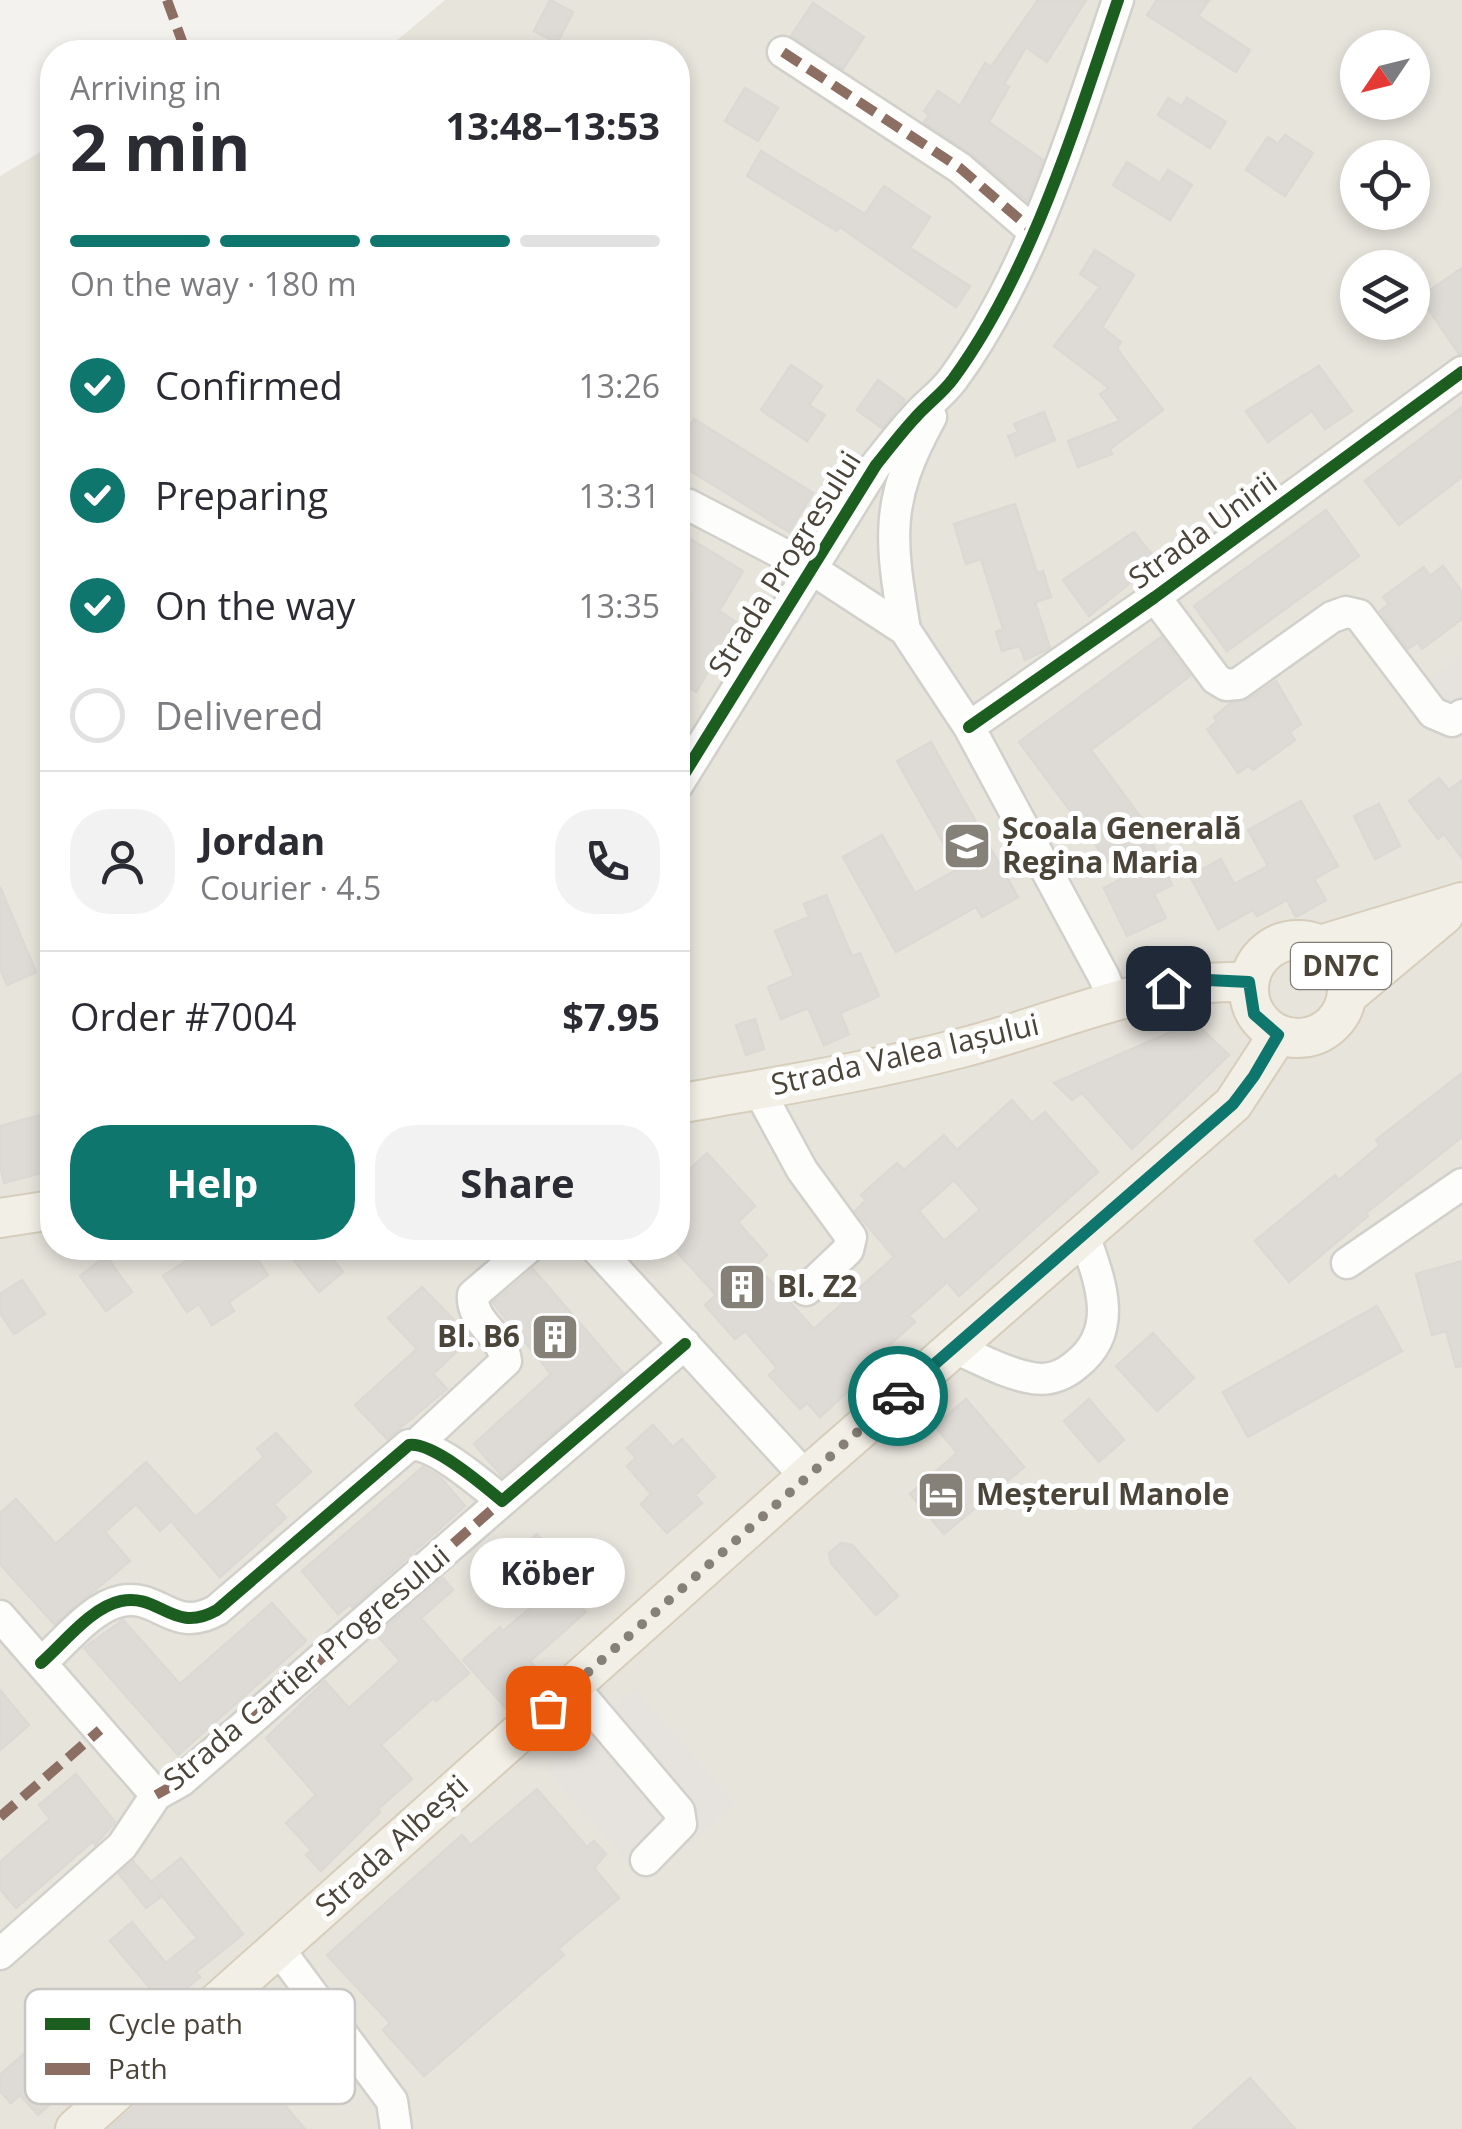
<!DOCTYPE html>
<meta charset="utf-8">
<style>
:root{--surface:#fff;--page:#f2f2f3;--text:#2b2b33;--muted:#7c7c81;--line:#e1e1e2;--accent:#0f766e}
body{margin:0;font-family:"Open Sans",sans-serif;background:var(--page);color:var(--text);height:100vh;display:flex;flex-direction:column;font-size:38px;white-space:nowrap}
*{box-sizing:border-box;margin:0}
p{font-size:32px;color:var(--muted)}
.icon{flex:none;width:55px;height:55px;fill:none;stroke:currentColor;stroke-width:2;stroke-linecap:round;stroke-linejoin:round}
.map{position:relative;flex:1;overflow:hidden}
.panel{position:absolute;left:40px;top:40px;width:650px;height:1220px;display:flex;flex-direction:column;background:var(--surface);border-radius:40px;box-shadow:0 5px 15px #0003}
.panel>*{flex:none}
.needle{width:65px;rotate:235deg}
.fabs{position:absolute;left:1340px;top:30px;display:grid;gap:20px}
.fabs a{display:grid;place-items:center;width:90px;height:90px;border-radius:50%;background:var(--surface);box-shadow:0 5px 15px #0003;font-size:50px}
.pin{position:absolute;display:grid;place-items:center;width:85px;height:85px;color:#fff;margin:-42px;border-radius:20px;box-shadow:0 5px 15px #0006}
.courier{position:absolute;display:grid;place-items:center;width:100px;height:100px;margin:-50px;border:8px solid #0f766e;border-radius:50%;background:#fff;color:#222;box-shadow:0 2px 12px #0007}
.bubble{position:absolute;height:70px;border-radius:35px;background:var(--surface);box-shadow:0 5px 15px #0003;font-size:32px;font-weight:700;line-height:70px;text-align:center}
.overview em{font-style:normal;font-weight:700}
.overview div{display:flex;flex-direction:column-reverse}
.overview{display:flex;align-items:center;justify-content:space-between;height:170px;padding:0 30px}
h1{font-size:65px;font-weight:700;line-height:75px}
.bar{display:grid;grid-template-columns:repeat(4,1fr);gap:15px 10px;align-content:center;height:120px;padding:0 30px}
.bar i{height:12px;border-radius:8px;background:var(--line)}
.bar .selected{background:var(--accent)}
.bar p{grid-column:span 4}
.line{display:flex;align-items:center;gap:25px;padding:0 30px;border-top:2px solid var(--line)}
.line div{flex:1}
.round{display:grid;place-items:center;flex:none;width:105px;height:105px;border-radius:40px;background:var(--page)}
ol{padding:0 30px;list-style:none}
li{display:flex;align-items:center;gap:30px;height:110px}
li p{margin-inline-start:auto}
li .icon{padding:10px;border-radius:50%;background:var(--accent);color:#fff;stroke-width:4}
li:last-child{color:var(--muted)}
li i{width:55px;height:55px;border:5px solid var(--line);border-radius:50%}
.cta{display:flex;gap:20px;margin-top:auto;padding:20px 30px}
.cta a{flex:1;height:115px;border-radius:40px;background:var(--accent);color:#fff;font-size:40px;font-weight:700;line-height:115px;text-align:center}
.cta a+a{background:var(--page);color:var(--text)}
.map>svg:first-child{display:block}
</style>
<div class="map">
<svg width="1462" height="2129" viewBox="0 0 1462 2129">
<rect width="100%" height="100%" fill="#f4f2ee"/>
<!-- residential -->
<path fill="#e7e4dc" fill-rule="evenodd" d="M445 0H1462V2129H0V176L52 145V1248H678V52H383ZM1358 48H1412V102H1358ZM1358 158H1412V212H1358ZM1358 268H1412V322H1358Z"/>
<!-- parking -->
<path fill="#e6e3df" d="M1462 655V739L1422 684Z
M635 1688 736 1804 645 1883 544 1768Z"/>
<!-- building -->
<path fill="#dedbd6" stroke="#dcd9d4" stroke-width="2.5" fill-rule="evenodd" d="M550 0 573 12 557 43 534 31Z
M1038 0H1086L1047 62 1026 47 1004 84 1009 87 989 122 1043 160 1027 201 972 154 924 122 929 115 924 111 938 91 960 106 985 63 991 67Z
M1157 0H1209L1198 16 1250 50 1236 72 1147 15Z
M813 3 864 37 843 69 791 36Z
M745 88 778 108 758 141 725 121Z
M1168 98 1182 106 1187 98 1226 122 1210 148 1158 115Z
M1285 135 1313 153 1285 196 1246 170 1268 137 1278 144Z
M761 151 865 214 884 186 930 217 910 248 970 286 956 307 840 227 837 231 747 176Z
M1127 162 1160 183 1168 170 1192 185 1170 220 1113 185Z
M1095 250 1134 275 1102 327 1121 342 1117 349 1163 410 1110 449 1112 454 1078 467 1068 441 1120 421 1100 394 1109 388 1054 346 1100 287 1080 274Z
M1462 268V354H1459L1420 297Z
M791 365 822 386 809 405 825 415 807 441 761 410Z
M1319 366 1352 411 1325 429 1312 411 1268 442 1246 411Z
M878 380 905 400 882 428 857 410Z
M1462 407V477L1399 525 1365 481Z
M1044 412 1055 440 1016 456 1008 436 1018 432 1014 424Z
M694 419 813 493 789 532 678 463V446Z
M1015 504 1037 573 1043 571 1051 597 1035 602 1050 648 1025 660 1020 646 1002 651 996 632 1003 629 981 559 966 564 954 524Z
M1326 510 1359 556 1227 651 1194 606Z
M1134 532 1157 561 1089 616 1063 580Z
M687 537 743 571 719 611 737 623 696 692 678 681V622L692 597 678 588V553Z
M1443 566 1462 592V619L1422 649 1418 642 1408 649 1380 611 1389 604 1383 597 1424 567 1430 576Z
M1161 637 1190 676 1091 750 1148 827 1145 829 1172 885 1154 894 1166 918 1127 936 1104 888 1121 879 1019 742Z
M1276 681 1301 724 1290 732 1295 740 1253 770 1248 766 1238 773 1207 729 1217 722 1214 717 1231 703 1248 700Z
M931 742 1018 897 982 917 976 907 896 952 843 857 882 835 915 893 958 869 897 761Z
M1439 778 1449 790 1462 780V858L1444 834 1438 839 1409 801Z
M1301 801 1338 866 1314 879 1326 900 1296 917 1287 900 1257 916 1253 910 1218 929 1190 876 1221 859 1234 884 1268 866 1248 830Z
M1379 804 1400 846 1375 859 1354 816Z
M0 887 36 972 7 985 0 968Z
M826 895 852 956 860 953 879 996 840 1013 849 1034 824 1045 808 1008 781 1019 768 987 794 976 775 931 809 917 804 904Z
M755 1019 764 1049 746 1055 736 1025Z
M1194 1022 1229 1055 1132 1149 1082 1093 1072 1100 1054 1083Z
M1462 1073V1137L1366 1213 1368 1216 1289 1282 1255 1241 1335 1175 1339 1180 1380 1145 1376 1140Z
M1012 1100 1032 1123 1045 1112 1098 1172 959 1296 947 1282 909 1316 915 1322 884 1350 888 1355 820 1417 807 1403 800 1409 769 1375 777 1368 745 1331 735 1339 705 1305 716 1295 678 1253V1180L707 1153 755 1206 738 1222 767 1255 756 1265 814 1329 894 1257 855 1211 866 1200 861 1195 897 1163 904 1170 944 1135 957 1150ZM954 1180 980 1210 944 1241 919 1211Z
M52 1112V1170L4 1183 0 1165V1126Z
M218 1248H250L268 1275 229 1302 234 1311 212 1325 199 1304 187 1312 163 1276 197 1254 201 1259Z
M284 1248H324L343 1272 319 1292Z
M106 1256 132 1292 106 1311 80 1276Z
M1462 1261V1366L1456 1367 1446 1331 1432 1335 1416 1274Z
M533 1269 623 1373 502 1476 474 1444 551 1374 493 1303Z
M22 1280 45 1314 14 1334 0 1313V1294Z
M422 1287 458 1324 460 1322 471 1338 433 1374 447 1389 387 1439 355 1405 417 1349 388 1318Z
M1377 1306 1402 1351 1248 1437 1223 1392Z
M1153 1333 1194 1378 1157 1411 1116 1366Z
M966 1399 1024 1467 944 1534 910 1494 957 1453 935 1426Z
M1089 1399 1124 1440 1099 1462 1064 1421Z
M653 1425 673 1447 682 1439 715 1477 695 1495 702 1503 667 1533 641 1504 651 1494 627 1466 636 1458 627 1448Z
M276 1433 311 1472 274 1504 286 1518 220 1577 171 1521 160 1531 136 1504 105 1532 130 1561 54 1624 0 1564V1513L16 1499 56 1544 146 1462 196 1517 264 1457 257 1449Z
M423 1467 440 1477 465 1506 352 1607 350 1604 338 1614 302 1571Z
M537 1534 557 1557 567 1548 599 1586 579 1604 586 1612 530 1661 542 1675 506 1708 463 1660 500 1627 503 1631 536 1603 512 1575 521 1568 511 1557Z
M841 1543 852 1545 898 1596 876 1615 831 1563 829 1553Z
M443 1578 453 1590 421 1618 469 1673 436 1701 433 1698 381 1745 412 1779 378 1809 380 1812 321 1871 306 1855 311 1850 286 1823 316 1795 266 1738 325 1681 349 1708 400 1661 377 1635Z
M272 1603 306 1641 178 1755 84 1648 123 1620 180 1684Z
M0 1690 29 1725 0 1750Z
M76 1774 115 1822 95 1845 93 1841 16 1908 0 1889V1862L50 1819 39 1805Z
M537 1789 587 1847 594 1841 606 1854 594 1868 619 1898 558 1949 564 1955 424 2076 383 2030 390 2023 327 1955 462 1835 471 1845Z
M181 1858 243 1934 196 1972 200 1977 165 2006 110 1941 132 1922 166 1963 197 1938 154 1886 162 1896 146 1908 119 1874 133 1861 151 1882Z
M70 2013 106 2055 38 2115 20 2095 11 2103 0 2091V2075Z
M271 2013 291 2035 254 2069 305 2129H109L222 2032 234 2046Z
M1250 2078 1295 2129H1193Z"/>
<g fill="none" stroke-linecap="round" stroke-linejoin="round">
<!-- minor casing -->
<g stroke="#d2d0cb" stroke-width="35">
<path id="minor" d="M783 52 960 168 1032 230
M678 513 689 505 810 568 905 630 969 727 1104 977 1114 1002
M1155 597 1216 679 1226 685 1238 684 1332 617 1346 612 1359 615 1433 713 1452 721 1462 715
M905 630C890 538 884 502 931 417
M969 727 1155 597 1462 372
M678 784 876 465C889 449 901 433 915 418 927 404 942 394 953 379 1032 271 1075 126 1118 0
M758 1089 802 1170 851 1237 848 1250 806 1290
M596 1248 806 1477
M1347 1263 1462 1184
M954 1348C977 1357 1002 1372 1027 1377 1047 1382 1062 1377 1077 1364 1121 1329 1099 1279 1084 1235
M417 1444 506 1361C503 1334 471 1324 473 1295L528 1248
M0 1616 156 1795
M41 1663C63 1644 91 1607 121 1601 160 1593 173 1635 217 1610L409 1445C433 1442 483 1485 502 1501L685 1344
M572 1685 679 1811 681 1824 646 1860
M278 1948 392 2101 396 2129
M0 1954 122 1846 156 1795 181 1781 502 1501"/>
</g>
<!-- major casing -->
<g stroke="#d6cebb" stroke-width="42">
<path id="major" d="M1249 989a49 49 0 1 1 98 0a49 49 0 1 1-98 0Z
M1320 945 1462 902
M1347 996 1444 915
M678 1104C772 1087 868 1072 961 1048 1056 1024 1149 978 1249 982
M0 1218 52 1210
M75 2129 806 1477 1233 1104 1278 1035"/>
</g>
<!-- minor -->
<use href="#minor" stroke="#fdfdfc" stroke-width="30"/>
<!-- major -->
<use href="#major" stroke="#f2efe6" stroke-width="38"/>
<!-- quiet -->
<path stroke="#8d6e63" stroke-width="10" stroke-dasharray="20 10" stroke-linecap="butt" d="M167 0 186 52
M783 52 960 168 1032 230
M156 1795 181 1781 502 1501
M0 1817 100 1730"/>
<!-- cycleway casing -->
<g stroke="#fff" stroke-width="19">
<path id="cycleway" d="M969 727 1155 597 1462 372
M678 784 876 465C889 449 901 433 915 418 927 404 942 394 953 379 1032 271 1075 126 1118 0
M41 1663C63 1644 91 1607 121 1601 160 1593 173 1635 217 1610L409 1445C433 1442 483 1485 502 1501L685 1344"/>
</g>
<!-- cycleway -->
<use href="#cycleway" stroke="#1b5e20" stroke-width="12"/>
</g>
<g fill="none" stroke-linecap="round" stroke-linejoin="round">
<!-- done -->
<path stroke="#868178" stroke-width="10" stroke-dasharray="0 18" d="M548 1708 898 1396"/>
<!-- route -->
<path stroke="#0f766e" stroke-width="12" d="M898 1396 1233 1104 1254 1076 1278 1035 1254 1014 1249 982 1208 980 1168 988"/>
</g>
<!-- icons -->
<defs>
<g id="school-square" transform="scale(2.5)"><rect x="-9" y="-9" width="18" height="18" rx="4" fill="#868178" stroke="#fff"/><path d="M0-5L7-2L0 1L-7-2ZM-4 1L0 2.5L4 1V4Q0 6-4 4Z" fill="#fff"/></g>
<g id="building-square" transform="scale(2.5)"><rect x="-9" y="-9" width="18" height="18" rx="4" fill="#868178" stroke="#fff"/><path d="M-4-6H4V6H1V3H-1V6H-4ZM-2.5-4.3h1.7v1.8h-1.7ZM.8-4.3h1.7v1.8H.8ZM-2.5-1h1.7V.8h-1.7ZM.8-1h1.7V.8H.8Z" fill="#fff"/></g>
<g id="hotel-square" transform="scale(2.5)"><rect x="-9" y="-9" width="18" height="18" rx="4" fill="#868178" stroke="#fff"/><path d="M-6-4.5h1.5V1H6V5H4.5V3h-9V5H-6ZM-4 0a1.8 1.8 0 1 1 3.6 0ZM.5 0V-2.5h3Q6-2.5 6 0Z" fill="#fff"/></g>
</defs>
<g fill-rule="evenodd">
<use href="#school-square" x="967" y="846"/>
<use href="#building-square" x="742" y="1287"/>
<use href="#building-square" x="555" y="1337"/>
<use href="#hotel-square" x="941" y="1495"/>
</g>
<g text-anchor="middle" stroke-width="10" stroke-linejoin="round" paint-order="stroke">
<!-- shield labels -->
<rect fill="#fff" stroke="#817c74" stroke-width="2.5" x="1291" y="943" width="100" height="46" rx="8"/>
<g font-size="28" font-weight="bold" fill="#4b4439">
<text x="1341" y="976">DN7C</text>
</g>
<!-- street labels -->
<g font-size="30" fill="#4b4439" stroke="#fff">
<text transform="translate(1203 531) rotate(-36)" y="10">Strada Unirii</text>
<text transform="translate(785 564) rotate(-58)" y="10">Strada Progresului</text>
<text transform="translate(905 1055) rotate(-13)" y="10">Strada Valea Iașului</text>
<text transform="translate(307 1668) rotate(-40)" y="10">Strada Cartier Progresului</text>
<text transform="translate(392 1846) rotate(-42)" y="10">Strada Albești</text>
</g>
<!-- poi labels -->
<g font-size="30" font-weight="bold" fill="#4b4439" stroke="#fff" text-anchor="start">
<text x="1002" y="839">Școala Generală<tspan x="1002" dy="34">Regina Maria</tspan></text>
<text x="777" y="1297">Bl. Z2</text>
<text x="520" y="1347" text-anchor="end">Bl. B6</text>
<text x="976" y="1505">Meșterul Manole</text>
</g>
</g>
<!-- legend -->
<rect x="25" y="1989" width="330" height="115" rx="15" fill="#fff" stroke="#c9c7c4" stroke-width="2.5"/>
<rect x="45" y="2018" width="45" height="12" fill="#1b5e20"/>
<rect x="45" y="2063" width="45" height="12" fill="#8d6e63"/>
<g font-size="28" fill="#4b4439">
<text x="108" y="2034">Cycle path</text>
<text x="108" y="2079">Path</text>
</g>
</svg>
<div class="fabs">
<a><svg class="needle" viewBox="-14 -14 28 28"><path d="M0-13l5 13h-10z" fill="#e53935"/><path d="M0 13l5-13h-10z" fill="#7c7c81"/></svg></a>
<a><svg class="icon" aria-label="locate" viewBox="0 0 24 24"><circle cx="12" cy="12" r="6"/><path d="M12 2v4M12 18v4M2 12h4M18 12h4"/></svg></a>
<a><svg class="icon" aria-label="layers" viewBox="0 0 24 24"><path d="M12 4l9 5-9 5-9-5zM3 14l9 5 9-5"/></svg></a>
</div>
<div class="pin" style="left:548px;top:1708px;background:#ea580c"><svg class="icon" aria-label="bag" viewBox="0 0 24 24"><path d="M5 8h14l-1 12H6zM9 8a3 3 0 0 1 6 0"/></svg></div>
<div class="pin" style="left:1168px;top:988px;background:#1f2937"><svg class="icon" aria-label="home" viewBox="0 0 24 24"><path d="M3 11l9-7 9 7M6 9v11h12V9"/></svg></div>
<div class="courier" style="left:898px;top:1396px"><svg class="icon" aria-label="car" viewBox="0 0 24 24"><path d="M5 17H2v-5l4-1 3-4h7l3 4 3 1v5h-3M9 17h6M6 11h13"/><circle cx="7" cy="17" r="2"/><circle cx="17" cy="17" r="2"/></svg></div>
<div class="bubble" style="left:470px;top:1538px;width:155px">Köber</div>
<section class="panel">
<div class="overview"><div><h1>2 min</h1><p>Arriving in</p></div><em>13:48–13:53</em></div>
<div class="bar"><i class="selected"></i><i class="selected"></i><i class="selected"></i><i></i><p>On the way · 180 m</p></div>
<ol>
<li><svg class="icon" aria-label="check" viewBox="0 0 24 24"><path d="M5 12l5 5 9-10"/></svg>Confirmed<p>13:26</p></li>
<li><svg class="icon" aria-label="check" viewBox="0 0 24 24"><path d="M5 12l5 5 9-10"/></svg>Preparing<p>13:31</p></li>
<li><svg class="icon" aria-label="check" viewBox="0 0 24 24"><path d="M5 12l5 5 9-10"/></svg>On the way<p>13:35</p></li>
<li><i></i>Delivered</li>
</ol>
<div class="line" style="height:180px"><a class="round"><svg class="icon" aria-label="person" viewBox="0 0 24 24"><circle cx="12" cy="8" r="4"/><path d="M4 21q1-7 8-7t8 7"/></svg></a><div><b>Jordan</b><p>Courier · 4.5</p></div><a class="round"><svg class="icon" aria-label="phone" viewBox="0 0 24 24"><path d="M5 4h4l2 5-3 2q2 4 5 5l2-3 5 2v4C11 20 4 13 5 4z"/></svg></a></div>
<div class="line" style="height:130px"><div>Order #7004</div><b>$7.95</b></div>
<div class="cta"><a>Help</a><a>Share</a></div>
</section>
</div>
